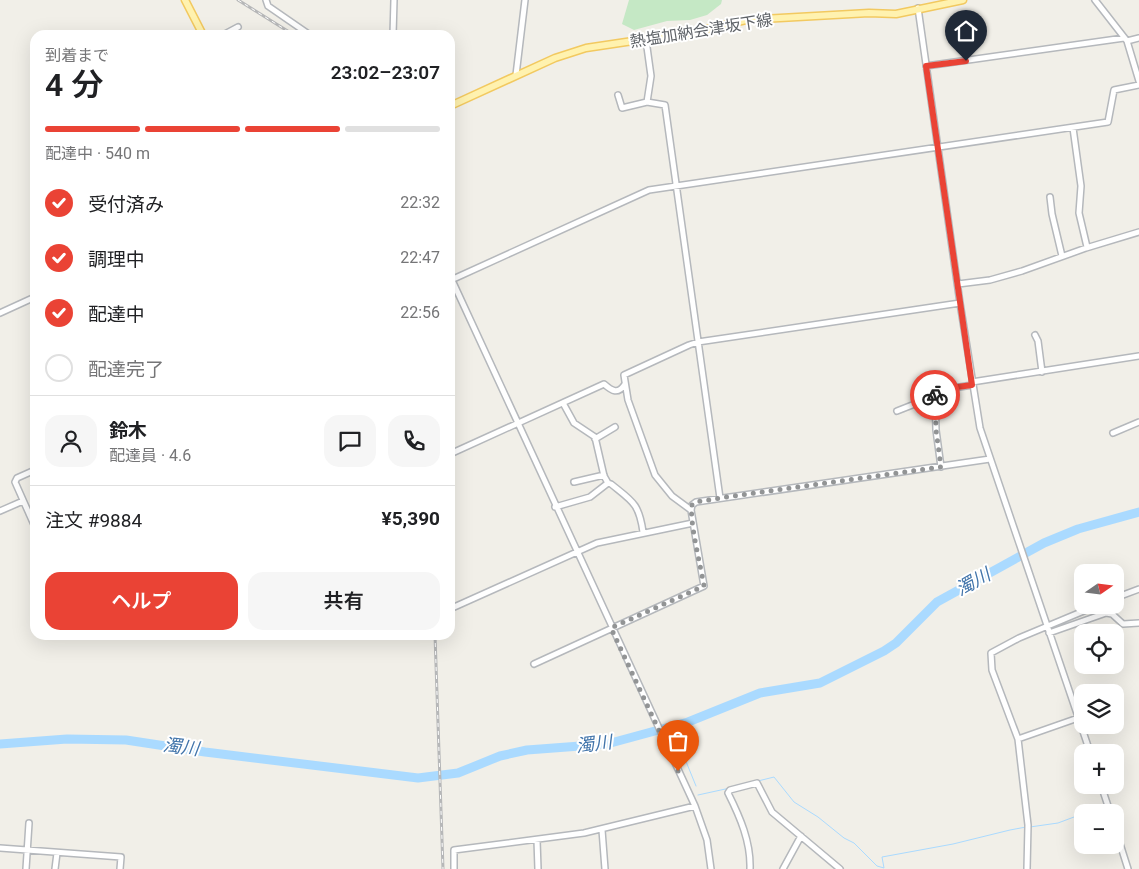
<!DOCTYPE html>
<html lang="ja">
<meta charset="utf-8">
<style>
:root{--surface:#fff;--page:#f6f6f6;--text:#202124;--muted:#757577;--line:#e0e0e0;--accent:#ea4335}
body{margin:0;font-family:Roboto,"Noto Sans JP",sans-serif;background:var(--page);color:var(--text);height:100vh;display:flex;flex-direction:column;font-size:19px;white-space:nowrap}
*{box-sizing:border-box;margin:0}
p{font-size:16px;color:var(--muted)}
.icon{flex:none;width:28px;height:28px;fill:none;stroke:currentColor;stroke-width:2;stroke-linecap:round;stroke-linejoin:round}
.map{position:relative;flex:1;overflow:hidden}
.drawer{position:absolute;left:30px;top:30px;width:425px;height:610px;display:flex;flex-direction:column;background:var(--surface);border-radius:15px;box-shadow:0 5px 20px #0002}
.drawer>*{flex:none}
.needle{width:32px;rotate:76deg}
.buttons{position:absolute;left:1074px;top:564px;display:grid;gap:10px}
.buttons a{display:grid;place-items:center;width:50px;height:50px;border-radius:10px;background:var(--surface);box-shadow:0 5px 20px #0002;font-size:25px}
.pin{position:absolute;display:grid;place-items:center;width:42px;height:42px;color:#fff;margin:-51px -21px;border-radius:50% 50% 50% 0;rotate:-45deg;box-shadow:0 0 5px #0007}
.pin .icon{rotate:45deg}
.courier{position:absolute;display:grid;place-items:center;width:50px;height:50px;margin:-25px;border:4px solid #ea4335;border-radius:50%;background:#fff;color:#222;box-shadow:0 1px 6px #0007}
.headline em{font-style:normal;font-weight:600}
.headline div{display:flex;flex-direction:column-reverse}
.headline{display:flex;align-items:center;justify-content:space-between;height:85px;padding:0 15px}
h1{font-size:32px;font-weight:600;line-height:38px}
.bar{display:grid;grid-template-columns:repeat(4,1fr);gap:8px 5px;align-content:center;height:60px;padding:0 15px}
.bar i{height:6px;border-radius:4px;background:var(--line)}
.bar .selected{background:var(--accent)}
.bar p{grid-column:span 4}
.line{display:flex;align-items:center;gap:12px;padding:0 15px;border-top:1px solid var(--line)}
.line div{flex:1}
.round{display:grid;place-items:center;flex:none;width:52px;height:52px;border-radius:15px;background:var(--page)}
ol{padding:0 15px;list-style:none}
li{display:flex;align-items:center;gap:15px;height:55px}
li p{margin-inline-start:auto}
li .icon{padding:5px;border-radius:50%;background:var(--accent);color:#fff;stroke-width:4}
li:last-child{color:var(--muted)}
li i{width:28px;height:28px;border:2px solid var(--line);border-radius:50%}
.button{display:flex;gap:10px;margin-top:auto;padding:10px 15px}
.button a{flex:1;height:58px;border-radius:15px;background:var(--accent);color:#fff;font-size:20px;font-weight:600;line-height:58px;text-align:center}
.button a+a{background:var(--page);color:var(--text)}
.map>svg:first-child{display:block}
</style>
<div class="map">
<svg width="1139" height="869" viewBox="0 0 1139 869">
<rect width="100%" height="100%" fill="#f1efe8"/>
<!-- green -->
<path fill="#c5e8c5" d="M629 0H722L721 4 707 15 690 20 667 21 634 30 622 24Z"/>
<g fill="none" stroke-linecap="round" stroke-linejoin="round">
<!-- stream -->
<path stroke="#aadaff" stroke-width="1" d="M663 729 685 759 696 786
M758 781 774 777 794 802 818 817 844 838 854 843 877 866 884 868 882 857 953 844 1010 830 1026 827
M734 786 750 782
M698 795 730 788
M1030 827 1058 823 1082 814"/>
<!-- river -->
<path stroke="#aadaff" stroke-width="9" d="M0 744 67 739 126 740 205 752 418 778 458 773 500 756 527 750 607 744 688 722 760 693 820 683 884 651 896 643 937 602 1044 543 1078 529 1139 512"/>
<!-- minor casing -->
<g stroke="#b5b8bc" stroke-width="8">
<path id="minor" d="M266 0 268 6 310 35
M1095 0 1127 41 1139 81
M918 8 960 303 980 428 1090 752
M223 35 238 27
M393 35 394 0
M646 40 651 76 647 102 665 105 720 498
M1127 41 1139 38
M926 66 1124 38
M516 75 525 0
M618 95 622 108 647 102
M1073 128 1081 186 1079 213 1087 247
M1050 197 1052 214 1062 256
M451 278 695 806 707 840 711 869
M451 280 649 190 1108 122 1114 90 1139 85
M958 284 990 280 1022 271 1086 248 1139 232
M0 313 35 297
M1035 335 1038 341 1042 372
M972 382 1139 356
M563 403 574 423 595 437 604 476 608 483
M897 411 935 396
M1113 433 1139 422
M595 439 615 427
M450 454 604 384C612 391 618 395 625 384
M941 467 936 430 935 391 972 385
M35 470 17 478 15 482 35 527
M574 482 604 475
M555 507 590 497 608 483 611 484C632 501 639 503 643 532
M691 510 672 496 655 475 628 400 624 375 689 345 698 342 960 303
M0 511 23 501
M1115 598 1139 589
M452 608 597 543 693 523
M1049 633 1106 613 1112 614 1123 624 1139 623
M534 664 704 586 691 510 692 505 696 502 990 459
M1018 739 1078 718
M1101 785 1110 812
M1115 828 1128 869
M602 830 605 869
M537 840 538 869
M0 848 121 857 120 869
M26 869 29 823
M55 869 57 853
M454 869V850L584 833 695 806
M750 869C751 842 740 817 728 793L730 790 757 783 772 812 840 869
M783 869 801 836
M1027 869 1028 825 1018 739 992 670 991 653 1019 638 1098 605"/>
</g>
<!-- major casing -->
<g stroke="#f2c960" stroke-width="9">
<path id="major" d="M185 0 203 35
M450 106 555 58 586 48 693 32 746 20 869 13 896 14 963 0"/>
</g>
<!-- minor -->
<use href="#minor" stroke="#fff" stroke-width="5"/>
<!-- major -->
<use href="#major" stroke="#fff2af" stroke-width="6"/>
<!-- rail casing -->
<g stroke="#b6b7b8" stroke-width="3">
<path id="rail" d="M238 0 294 35
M435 635 443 869"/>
</g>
<!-- rail -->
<use href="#rail" stroke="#fff" stroke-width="1" stroke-dasharray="4" stroke-linecap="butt"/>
</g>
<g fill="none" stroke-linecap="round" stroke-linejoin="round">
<!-- done -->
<path stroke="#929495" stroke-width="5" stroke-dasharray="0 9" d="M678 771 611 628 704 586C701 567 689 521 692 505L696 502 720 498 941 467 936 430 935 395"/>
<!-- route -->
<path stroke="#ea4335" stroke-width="6" d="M935 395 936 390 972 385 926 66 966 61"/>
</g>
<g text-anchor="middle" stroke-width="4" stroke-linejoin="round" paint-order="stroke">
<!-- street labels -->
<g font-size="16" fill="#5f6368" stroke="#fff">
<text transform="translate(701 30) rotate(-9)" y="6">熱塩加納会津坂下線</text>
</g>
<!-- water labels -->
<g font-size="18" font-style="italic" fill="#4174aa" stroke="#fff">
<text transform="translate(973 582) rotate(-29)" y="6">濁川</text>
<text transform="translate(594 744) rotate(-7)" y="6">濁川</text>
<text transform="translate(181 747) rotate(7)" y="6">濁川</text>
</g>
</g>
</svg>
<div class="buttons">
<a><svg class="needle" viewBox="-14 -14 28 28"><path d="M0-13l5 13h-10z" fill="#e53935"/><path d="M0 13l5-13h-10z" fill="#757577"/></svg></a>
<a><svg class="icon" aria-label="locate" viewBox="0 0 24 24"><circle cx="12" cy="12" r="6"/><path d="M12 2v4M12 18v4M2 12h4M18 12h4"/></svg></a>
<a><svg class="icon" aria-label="layers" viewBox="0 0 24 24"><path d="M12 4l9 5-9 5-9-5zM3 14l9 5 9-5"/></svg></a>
<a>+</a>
<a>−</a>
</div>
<div class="pin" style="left:678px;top:771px;background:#ea580c"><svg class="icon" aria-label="bag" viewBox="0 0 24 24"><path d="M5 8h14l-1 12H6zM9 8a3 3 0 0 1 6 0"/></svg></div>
<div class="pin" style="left:966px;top:61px;background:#1f2937"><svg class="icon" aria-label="home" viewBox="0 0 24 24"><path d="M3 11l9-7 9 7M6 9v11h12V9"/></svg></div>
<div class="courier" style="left:935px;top:395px"><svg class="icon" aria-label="bike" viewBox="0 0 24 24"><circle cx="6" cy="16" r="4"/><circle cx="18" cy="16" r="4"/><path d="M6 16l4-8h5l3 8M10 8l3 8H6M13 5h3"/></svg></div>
<section class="drawer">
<div class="headline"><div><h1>4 分</h1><p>到着まで</p></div><em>23:02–23:07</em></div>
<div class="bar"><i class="selected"></i><i class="selected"></i><i class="selected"></i><i></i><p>配達中 · 540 m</p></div>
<ol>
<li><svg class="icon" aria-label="check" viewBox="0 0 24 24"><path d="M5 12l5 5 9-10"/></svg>受付済み<p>22:32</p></li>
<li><svg class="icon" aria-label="check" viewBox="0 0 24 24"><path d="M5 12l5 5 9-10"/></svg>調理中<p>22:47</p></li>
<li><svg class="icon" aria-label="check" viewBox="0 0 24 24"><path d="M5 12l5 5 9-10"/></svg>配達中<p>22:56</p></li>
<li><i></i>配達完了</li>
</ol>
<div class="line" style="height:90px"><a class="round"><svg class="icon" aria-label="person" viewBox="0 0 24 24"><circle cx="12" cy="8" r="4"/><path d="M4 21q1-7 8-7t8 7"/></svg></a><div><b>鈴木</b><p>配達員 · 4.6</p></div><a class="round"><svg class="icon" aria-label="chat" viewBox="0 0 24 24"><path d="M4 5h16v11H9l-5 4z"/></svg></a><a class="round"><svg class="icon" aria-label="phone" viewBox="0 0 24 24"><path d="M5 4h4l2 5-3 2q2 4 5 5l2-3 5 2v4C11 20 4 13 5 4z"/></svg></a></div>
<div class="line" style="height:65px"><div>注文 #9884</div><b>¥5,390</b></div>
<div class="button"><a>ヘルプ</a><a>共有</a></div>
</section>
</div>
